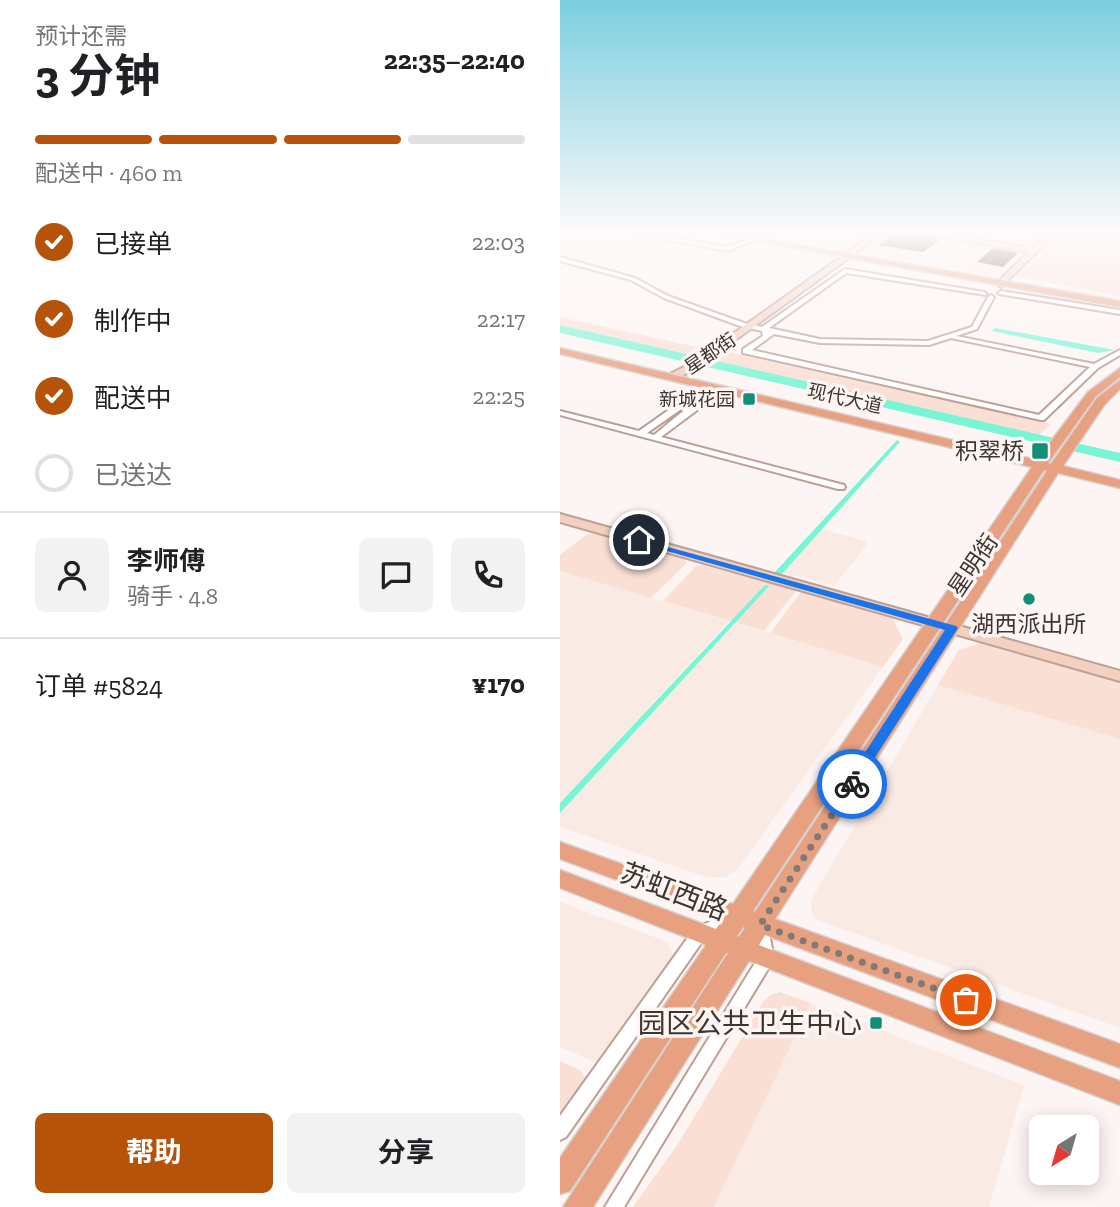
<!DOCTYPE html>
<html lang="zh">
<meta charset="utf-8">
<style>
:root{--surface:#fff;--page:#f2f2f2;--text:#202124;--muted:#757577;--line:#e0e0e0;--accent:#b45309}
body{margin:0;font-family:"Zilla Slab","Noto Sans SC",serif;background:var(--page);color:var(--text);height:100vh;display:flex;flex-direction:column;font-size:26px;white-space:nowrap}
*{box-sizing:border-box;margin:0}
p{font-size:23px;color:var(--muted)}
.icon{flex:none;width:38px;height:38px;fill:none;stroke:currentColor;stroke-width:2;stroke-linecap:round;stroke-linejoin:round}
.map{position:relative;flex:1;overflow:hidden}
.details{display:flex;flex-direction:column;background:var(--surface);width:560px}
.details>*{flex:none}
.needle{width:46px;rotate:217deg}
.tools{position:absolute;left:469px;top:1115px;display:grid;gap:14px}
.tools a{display:grid;place-items:center;width:70px;height:70px;border-radius:10px;background:var(--surface);box-shadow:0 4px 18px #0003;font-size:35px}
.pin{position:absolute;display:grid;place-items:center;width:60px;height:60px;color:#fff;margin:-30px;border:4px solid #fff;border-radius:50%;box-shadow:0 2px 7px #0007}
.courier{position:absolute;display:grid;place-items:center;width:70px;height:70px;margin:-35px;border:5px solid #1a73e8;border-radius:50%;background:#fff;color:#222;box-shadow:0 2px 9px #0007}
.headline em{font-style:normal;font-weight:700}
.headline div{display:flex;flex-direction:column-reverse}
.headline{display:flex;align-items:center;justify-content:space-between;height:119px;padding:0 35px}
h1{font-size:46px;font-weight:700;line-height:52px}
.bar{display:grid;grid-template-columns:repeat(4,1fr);gap:10px 7px;align-content:center;height:84px;padding:0 35px}
.bar i{height:9px;border-radius:5px;background:var(--line)}
.bar .current{background:var(--accent)}
.bar p{grid-column:span 4}
.line{display:flex;align-items:center;gap:18px;padding:0 35px;border-top:2px solid var(--line)}
.line div{flex:1}
.round{display:grid;place-items:center;flex:none;width:74px;height:74px;border-radius:10px;background:var(--page)}
ol{padding:0 35px;list-style:none}
li{display:flex;align-items:center;gap:21px;height:77px}
li p{margin-inline-start:auto}
li .icon{padding:7px;border-radius:50%;background:var(--accent);color:#fff;stroke-width:4}
li:last-child{color:var(--muted)}
li i{width:38px;height:38px;border:4px solid var(--line);border-radius:50%}
.button{display:flex;gap:14px;margin-top:auto;padding:14px 35px}
.button a{flex:1;height:80px;border-radius:10px;background:var(--accent);color:#fff;font-size:28px;font-weight:700;line-height:80px;text-align:center}
.button a+a{background:var(--page);color:var(--text)}
main{display:flex;flex:1;min-height:0}
.map>svg:first-child{display:block}
</style>
<main>
<section class="details">
<div class="headline"><div><h1>3 分钟</h1><p>预计还需</p></div><em>22:35–22:40</em></div>
<div class="bar"><i class="current"></i><i class="current"></i><i class="current"></i><i></i><p>配送中 · 460 m</p></div>
<ol>
<li><svg class="icon" aria-label="check" viewBox="0 0 24 24"><path d="M5 12l5 5 9-10"/></svg>已接单<p>22:03</p></li>
<li><svg class="icon" aria-label="check" viewBox="0 0 24 24"><path d="M5 12l5 5 9-10"/></svg>制作中<p>22:17</p></li>
<li><svg class="icon" aria-label="check" viewBox="0 0 24 24"><path d="M5 12l5 5 9-10"/></svg>配送中<p>22:25</p></li>
<li><i></i>已送达</li>
</ol>
<div class="line" style="height:126px"><a class="round"><svg class="icon" aria-label="person" viewBox="0 0 24 24"><circle cx="12" cy="8" r="4"/><path d="M4 21q1-7 8-7t8 7"/></svg></a><div><b>李师傅</b><p>骑手 · 4.8</p></div><a class="round"><svg class="icon" aria-label="chat" viewBox="0 0 24 24"><path d="M4 5h16v11H9l-5 4z"/></svg></a><a class="round"><svg class="icon" aria-label="phone" viewBox="0 0 24 24"><path d="M5 4h4l2 5-3 2q2 4 5 5l2-3 5 2v4C11 20 4 13 5 4z"/></svg></a></div>
<div class="line" style="height:91px"><div>订单 #5824</div><b>¥170</b></div>
<div class="button"><a>帮助</a><a>分享</a></div>
</section>
<div class="map">
<svg width="560" height="1207" viewBox="0 0 560 1207">
<rect width="100%" height="100%" fill="#fcf5f3"/>
<!-- built -->
<path fill="#faeae4" d="M324 234H367L457 249 467 254 446 274 432 275 310 254 304 250Z
M262 529 305 541 307 545 274 586 222 572Z
M0 571 169 621 0 803Z
M175 623 323 667 177 870 165 877H146L0 827V813Z
M378 685 560 739V1028L257 920 252 914 251 900Z
M0 902 108 942 113 956 39 1064 0 1047Z
M251 1003 464 1085 429 1207H154Z"/>
<!-- green -->
<path fill="#f9dfd4" d="M499 234H560V296L457 276Z
M0 317 137 347 127 354 0 325Z
M168 352 491 424 479 435 155 361Z
M34 533 123 558 127 563 91 598 0 571V555L26 535Z
M143 565 236 591 204 631 103 601 136 566Z
M241 592 333 619 343 639 323 667 210 633Z
M420 643 560 680V739L378 685 399 650Z
M220 992 251 1003 154 1207H73L120 1141 203 1002 210 995Z
M0 1061 20 1070 26 1079 0 1120Z"/>
<!-- water -->
<path fill="#78f5d4" d="M0 325 560 453V462L0 333Z
M435 328 555 350 538 353 432 331Z
M337 440 340 442 338 444 222 574 214 573Z
M205 585 209 586 0 813V803Z"/>
<!-- building -->
<path fill="#553d33" d="M333 234H360L381 239 363 252 319 245Z
M433 248 458 253 443 267 417 262Z"/>
<g fill="none" stroke-linecap="round" stroke-linejoin="round">
<!-- street casing -->
<g stroke="#bda095" stroke-width="4">
<path id="street" d="M76 234H90L168 247 190 239 195 240 168 251Z
M0 257 75 278 108 296 184 323 202 327 285 269 424 292 426 293V295L286 273 209 328 260 339 368 341 412 327 428 297 431 295 434 297 417 329 396 336 534 364 560 350V355L538 368 484 420H481L183 353V349L203 336 202 331 180 326 104 298 71 280 0 261ZM214 334 260 343 369 345 391 338 530 367 479 415 192 350Z
M441 291 560 310V314L439 294 438 293Z
M132 385H135L139 387 137 398 87 433 94 435C112 421 141 392 165 392V396L148 402 101 437 284 485 285 487 284 489H278L0 415V411L79 431 130 395Z
M173 911 178 913 180 917 178 921 144 939 6 1137 0 1140V1116L134 929Z
M201 922 206 924 208 928 214 959 211 964 64 1207H45L198 958 194 928 196 924Z"/>
</g>
<!-- secondary casing -->
<g stroke="#bda095" stroke-width="4">
<path id="secondary" d="M313 234H322L138 367 116 379H108V375L132 363Z
M368 234H387L472 248 487 234H495L441 287 437 284 438 282 468 252Z
M0 514 560 671V681L0 522Z"/>
</g>
<!-- primary casing -->
<g stroke="#d5d2d1" stroke-width="3">
<path id="primary" d="M156 234H176L560 301V307Z
M0 348 477 460 528 392 560 368V377L536 396 488 463 491 464 537 398 560 380V389L545 404 503 466 560 480V488L498 473 215 919 560 1044V1068L205 935 199 945 560 1081V1105L189 961 33 1207H3L168 953H166L10 1191 0 1194V1158L146 945 0 888V870L156 929 163 919 0 859V842L173 904 472 467 0 354ZM484 470 487 471 195 912 193 911ZM183 927 185 928 179 937 177 936Z"/>
</g>
<!-- street -->
<use href="#street" fill="#fff" fill-rule="evenodd"/>
<!-- secondary -->
<use href="#secondary" fill="#f3d0c0" fill-rule="evenodd"/>
<!-- primary -->
<use href="#primary" fill="#e7a181" fill-rule="evenodd"/>
</g>
<!-- sky -->
<linearGradient id="sky" x2="0" y2="1"><stop stop-color="#7bcee0"/><stop offset="0.58" stop-color="#fefafa"/><stop offset="1" stop-color="#fefafa" stop-opacity="0"/></linearGradient>
<rect width="560" height="403" fill="url(#sky)"/>
<!-- route -->
<path fill="#1a73e8" d="M75 538 396 626 398 628 296 787 292 789 285 784 287 780 385 630 75 542Z"/>
<g fill="none" stroke-linecap="round" stroke-linejoin="round">
<!-- done -->
<path stroke="#827874" stroke-width="7" stroke-dasharray="0 12.6" d="M292 784 200 925 406 1000"/>
</g>
<!-- markers -->
<g fill="#108f76" stroke="#fcf5f3" stroke-width="2.5">
<rect x="182" y="392" width="14" height="14" rx="3.5"/>
<rect x="471" y="442" width="18" height="18" rx="3.5"/>
<circle cx="469" cy="599" r="7"/>
<rect x="309" y="1016" width="14" height="14" rx="3.5"/>
</g>
<g text-anchor="middle" stroke-width="7" stroke-linejoin="round" paint-order="stroke">
<!-- far-street labels -->
<g font-size="19" fill="#40342f" stroke="#fcf5f3">
<text transform="translate(150 353) rotate(-34)" y="7">星都街</text>
<text transform="translate(285 398) rotate(13)" y="7">现代大道</text>
</g>
<!-- far-poi labels -->
<g font-size="19" fill="#40342f" stroke="#fcf5f3" text-anchor="end">
<text x="175" y="406">新城花园</text>
</g>
<!-- poi labels -->
<g font-size="23" fill="#40342f" stroke="#fcf5f3" text-anchor="end">
<text x="464" y="459">积翠桥</text>
<text x="469" y="632" text-anchor="middle">湖西派出所</text>
</g>
<!-- street labels -->
<g font-size="23" fill="#40342f" stroke="#fcf5f3">
<text transform="translate(413 565) rotate(-56)" y="8">星明街</text>
</g>
<!-- near-street labels -->
<g font-size="28" fill="#40342f" stroke="#fcf5f3">
<text transform="translate(114 891) rotate(21)" y="10">苏虹西路</text>
</g>
<!-- near-poi labels -->
<g font-size="28" fill="#40342f" stroke="#fcf5f3" text-anchor="end">
<text x="302" y="1033">园区公共卫生中心</text>
</g>
</g>
</svg>
<div class="tools">
<a><svg class="needle" viewBox="-14 -14 28 28"><path d="M0-13l5 13h-10z" fill="#e53935"/><path d="M0 13l5-13h-10z" fill="#757577"/></svg></a>
</div>
<div class="pin" style="left:406px;top:1000px;background:#ea580c"><svg class="icon" aria-label="bag" viewBox="0 0 24 24"><path d="M5 8h14l-1 12H6zM9 8a3 3 0 0 1 6 0"/></svg></div>
<div class="pin" style="left:79px;top:540px;background:#1f2937"><svg class="icon" aria-label="home" viewBox="0 0 24 24"><path d="M3 11l9-7 9 7M6 9v11h12V9"/></svg></div>
<div class="courier" style="left:292px;top:784px"><svg class="icon" aria-label="bike" viewBox="0 0 24 24"><circle cx="6" cy="16" r="4"/><circle cx="18" cy="16" r="4"/><path d="M6 16l4-8h5l3 8M10 8l3 8H6M13 5h3"/></svg></div>
</div>
</main>
